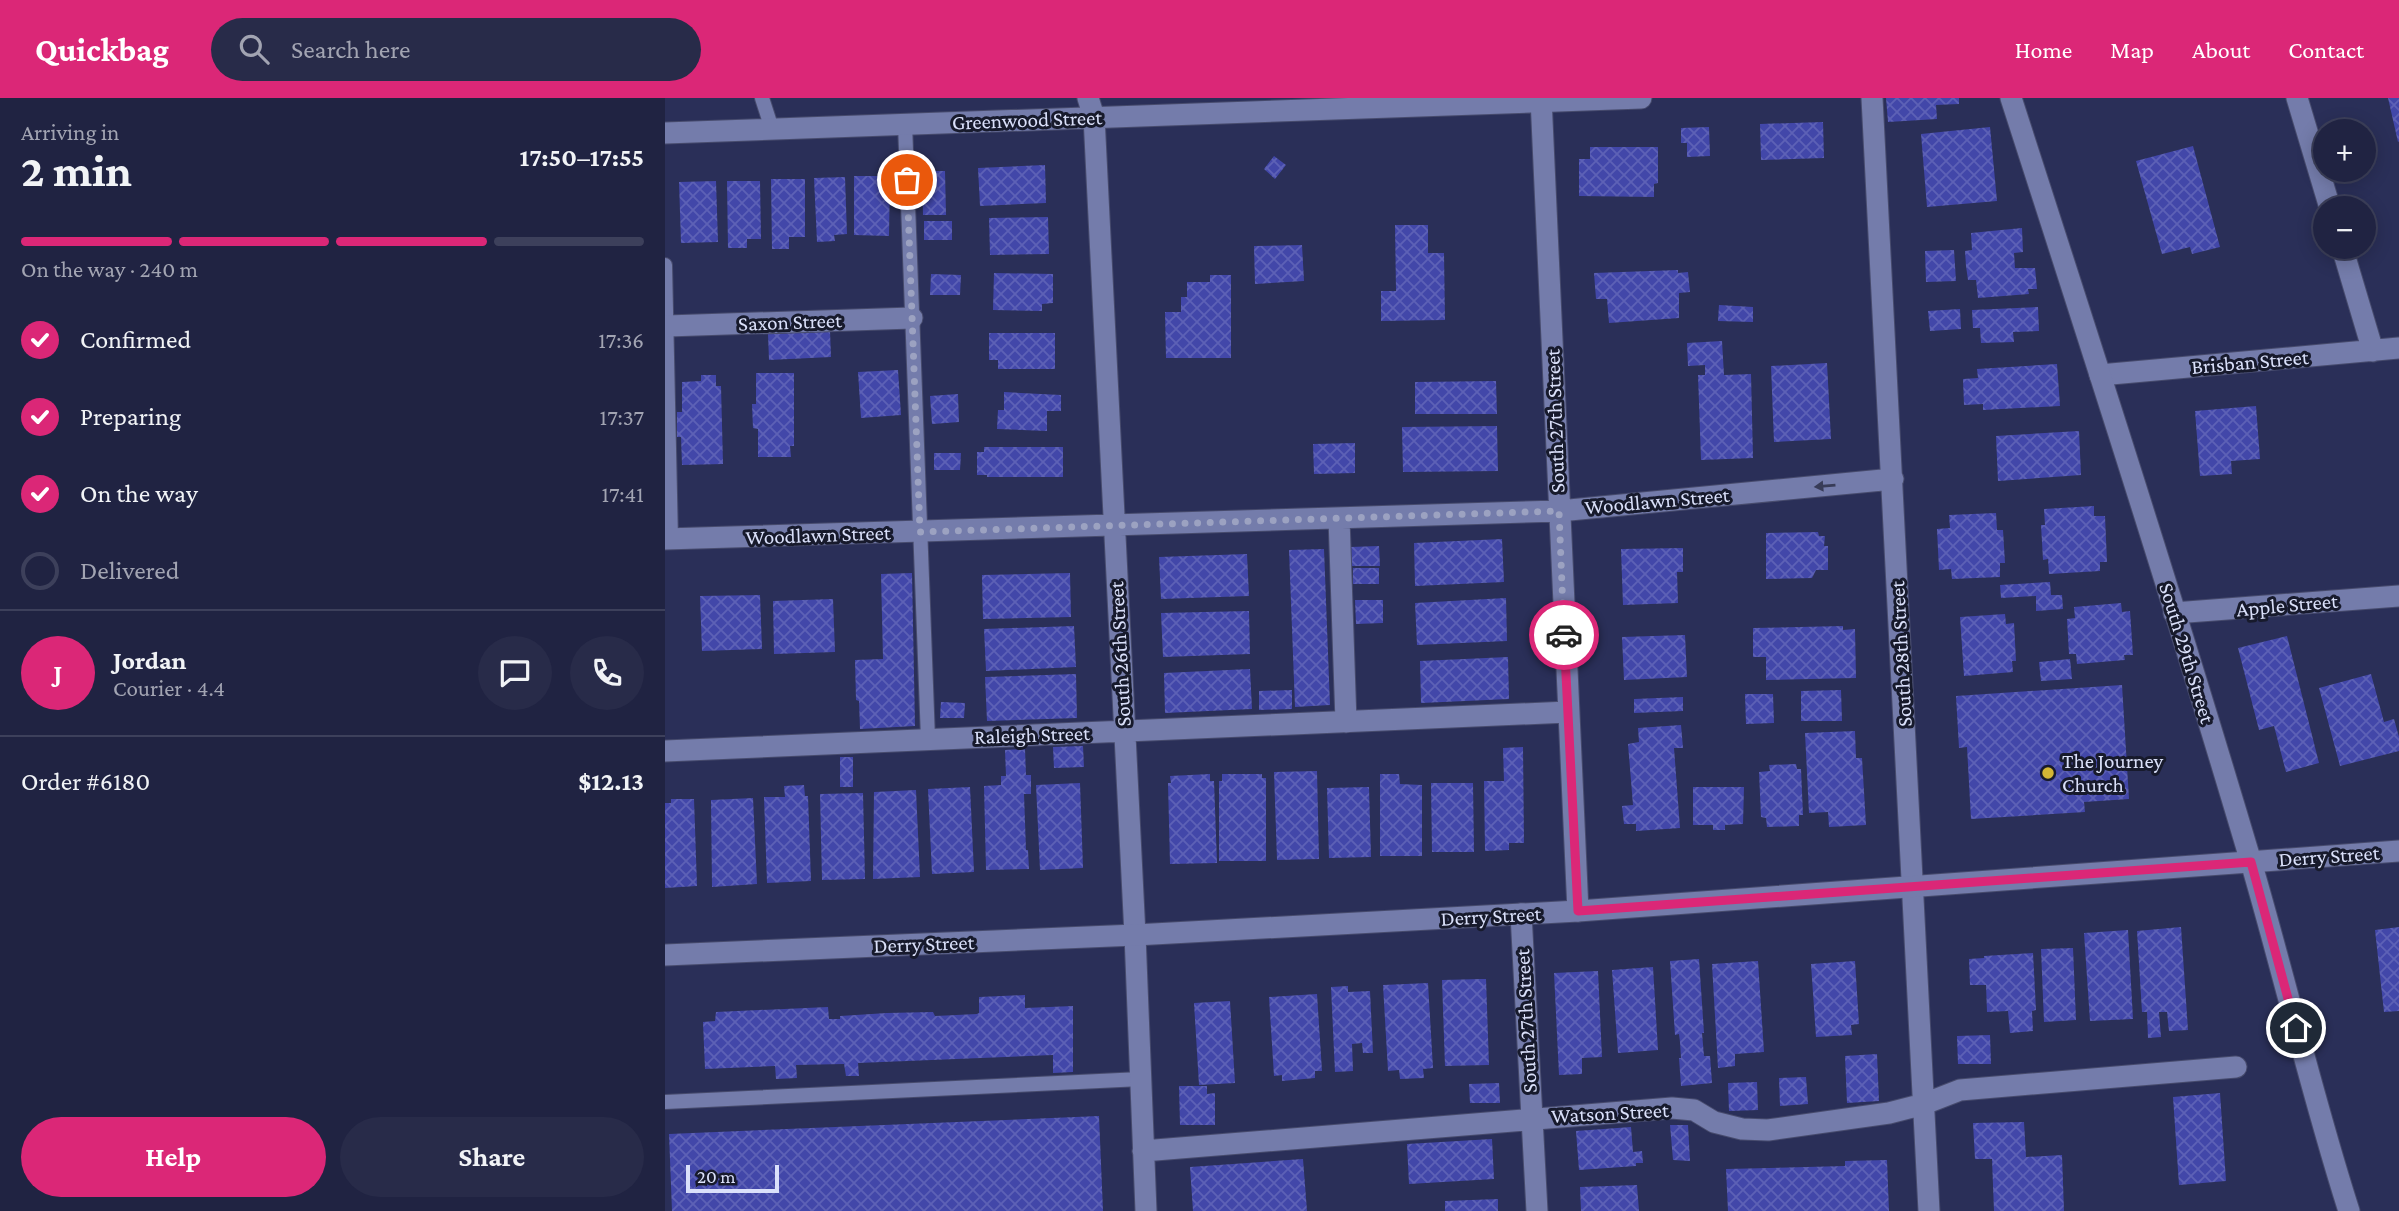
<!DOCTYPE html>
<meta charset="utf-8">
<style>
:root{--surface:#202342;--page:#282b49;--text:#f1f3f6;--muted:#a2a4b2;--line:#3d405b;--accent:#db2777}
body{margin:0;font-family:"Crimson Pro",serif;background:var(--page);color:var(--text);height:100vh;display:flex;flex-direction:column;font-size:26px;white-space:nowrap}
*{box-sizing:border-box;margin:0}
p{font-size:23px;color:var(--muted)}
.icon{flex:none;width:38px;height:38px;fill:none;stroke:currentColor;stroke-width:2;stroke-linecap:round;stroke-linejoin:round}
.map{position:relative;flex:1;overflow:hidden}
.details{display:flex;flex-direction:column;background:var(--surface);width:665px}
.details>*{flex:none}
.controls{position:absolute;left:1648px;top:21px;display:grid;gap:14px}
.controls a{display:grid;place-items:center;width:63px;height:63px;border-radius:50%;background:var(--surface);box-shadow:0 4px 18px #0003,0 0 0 2px var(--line);font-size:35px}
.scale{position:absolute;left:21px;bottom:18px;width:93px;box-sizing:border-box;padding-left:7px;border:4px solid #dae0fa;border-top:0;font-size:19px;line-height:24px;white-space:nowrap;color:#dae0fa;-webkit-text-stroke:5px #171a2c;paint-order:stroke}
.pin{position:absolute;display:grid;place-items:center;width:60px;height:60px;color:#fff;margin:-30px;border:4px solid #fff;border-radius:50%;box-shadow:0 2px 7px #0007}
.courier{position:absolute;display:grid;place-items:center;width:70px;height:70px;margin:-35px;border:5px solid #db2777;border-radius:50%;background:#fff;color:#222;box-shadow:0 2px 9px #0007}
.head em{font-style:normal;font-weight:700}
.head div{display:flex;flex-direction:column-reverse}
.head{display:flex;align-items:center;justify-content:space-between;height:119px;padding:0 21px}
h1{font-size:46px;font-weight:700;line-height:52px}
.bar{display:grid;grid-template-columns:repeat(4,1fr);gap:10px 7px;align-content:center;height:84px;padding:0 21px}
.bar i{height:9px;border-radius:5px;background:var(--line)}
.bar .active{background:var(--accent)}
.bar p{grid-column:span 4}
.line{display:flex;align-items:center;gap:18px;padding:0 21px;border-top:2px solid var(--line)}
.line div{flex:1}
.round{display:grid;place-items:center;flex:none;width:74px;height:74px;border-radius:37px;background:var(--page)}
ol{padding:0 21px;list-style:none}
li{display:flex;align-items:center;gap:21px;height:77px}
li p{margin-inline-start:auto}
li .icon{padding:7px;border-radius:50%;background:var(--accent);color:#fff;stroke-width:4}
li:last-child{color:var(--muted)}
li i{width:38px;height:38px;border:4px solid var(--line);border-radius:50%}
.action{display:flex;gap:14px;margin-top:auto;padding:14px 21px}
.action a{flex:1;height:80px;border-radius:42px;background:var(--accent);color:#fff;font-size:28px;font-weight:700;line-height:80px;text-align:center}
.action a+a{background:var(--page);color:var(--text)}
header{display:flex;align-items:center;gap:42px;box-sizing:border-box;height:98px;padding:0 35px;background:var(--accent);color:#fff}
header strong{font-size:33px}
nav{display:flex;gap:38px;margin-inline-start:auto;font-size:24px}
.search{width:490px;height:63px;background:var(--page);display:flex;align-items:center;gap:18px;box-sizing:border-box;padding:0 24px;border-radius:38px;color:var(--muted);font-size:26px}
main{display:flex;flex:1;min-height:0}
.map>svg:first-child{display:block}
</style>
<header>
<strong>Quickbag</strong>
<div class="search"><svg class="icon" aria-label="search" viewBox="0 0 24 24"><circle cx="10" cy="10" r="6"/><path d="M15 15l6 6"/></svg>Search here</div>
<nav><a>Home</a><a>Map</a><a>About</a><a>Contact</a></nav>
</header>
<main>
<section class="details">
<div class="head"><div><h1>2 min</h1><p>Arriving in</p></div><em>17:50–17:55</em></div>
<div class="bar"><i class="active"></i><i class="active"></i><i class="active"></i><i></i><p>On the way · 240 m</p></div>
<ol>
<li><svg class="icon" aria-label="check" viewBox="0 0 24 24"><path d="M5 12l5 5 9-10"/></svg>Confirmed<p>17:36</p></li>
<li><svg class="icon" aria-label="check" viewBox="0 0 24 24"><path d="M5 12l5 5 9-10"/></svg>Preparing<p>17:37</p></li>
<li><svg class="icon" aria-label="check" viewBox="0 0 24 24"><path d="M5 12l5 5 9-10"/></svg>On the way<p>17:41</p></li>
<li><i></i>Delivered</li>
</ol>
<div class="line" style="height:126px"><b class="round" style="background:var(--accent);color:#fff">J</b><div><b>Jordan</b><p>Courier · 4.4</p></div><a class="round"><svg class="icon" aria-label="chat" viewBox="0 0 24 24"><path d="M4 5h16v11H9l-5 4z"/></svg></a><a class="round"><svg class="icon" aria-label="phone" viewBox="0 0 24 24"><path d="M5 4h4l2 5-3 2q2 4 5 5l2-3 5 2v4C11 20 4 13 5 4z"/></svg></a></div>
<div class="line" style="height:91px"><div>Order #6180</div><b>$12.13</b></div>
<div class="action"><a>Help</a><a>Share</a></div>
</section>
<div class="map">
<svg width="1734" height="1113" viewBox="0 0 1734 1113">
<defs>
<pattern id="building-cross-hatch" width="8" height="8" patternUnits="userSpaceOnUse" patternTransform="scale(1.75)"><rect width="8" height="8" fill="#4247a9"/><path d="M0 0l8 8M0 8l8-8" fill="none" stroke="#5d61b6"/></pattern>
</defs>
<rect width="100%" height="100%" fill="#2a2f58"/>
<!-- building -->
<path fill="url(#building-cross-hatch)" d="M1221 0H1294V6L1271 7 1272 21 1223 24Z
M1723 0H1734V43L1733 44Z
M1158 24 1159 60 1096 62 1095 26Z
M1044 29 1045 58 1022 59V45H1016V30Z
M1325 29 1332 103 1262 109 1256 36Z
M1528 48 1555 149 1527 156 1525 149 1497 156 1471 63Z
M925 49H993V85L989 86V99L914 98V61H925Z
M609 58 621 67 610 81 599 71Z
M380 67 381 105 315 108 313 70Z
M257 73H280L281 117H258Z
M189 78H225L224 138 189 137Z
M180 79 182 136 169 137 170 143 152 144 149 80Z
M106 81H140V139H124V151H107Z
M51 83 53 144 16 145 14 84Z
M62 83H95L96 141H82V150H63Z
M383 119 384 156 325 157 324 120Z
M259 123H287V142H259Z
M730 127H763V155H779L780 222 716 223V193H731Z
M1357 130 1358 154 1349 155 1350 170H1370L1372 191H1363L1364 196 1313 200 1311 182H1303L1301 168 1300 153 1307 152 1306 135Z
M637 147 639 183 590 186 589 148Z
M1289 152 1291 183 1261 184 1260 153Z
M1013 172V175L1023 174 1025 194 1014 195V220L944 225 942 201H931L929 175Z
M329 175 388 176V205L377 206V213L328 212Z
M266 176 296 177 295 197H265Z
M545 177H566V260H501L500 214H516V199H522V184H545Z
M1054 207 1088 209V224L1053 223Z
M1373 209 1374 233 1348 234 1349 244 1316 245 1315 230H1308L1307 212Z
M1295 211 1296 231 1265 233 1263 213Z
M165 233 166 259 104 262 103 236Z
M324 235H390V271H333V262H324Z
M1057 243 1059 277 1086 276 1088 360 1036 362 1033 277H1040V267L1023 268 1022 245Z
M1162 265 1166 341 1109 344 1106 268Z
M1392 266 1395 308 1318 312V306L1299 307 1298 281 1313 280 1312 271Z
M233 272 236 317 196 320 193 274Z
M91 275H129V348H125L126 359H93V331L88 330 87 306H91Z
M36 277H51V288H56L58 366 17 367 16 339H12V314H17V284L36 283Z
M831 283 832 316H750V284Z
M339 294 396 297V313H382V333L332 331 333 312H339Z
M293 296 294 324 267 326 265 298Z
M1591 308 1595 361 1566 363 1567 376 1535 378 1530 313Z
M832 328 833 373 738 374 737 329Z
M1414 333 1416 377 1333 383 1331 338Z
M690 345V375L649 376 648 346Z
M319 349H398V379H322V377H312V354H319Z
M269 355H296L295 372H269Z
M1429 408V418H1440L1442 464H1435V473L1384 476 1383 461 1378 462 1377 444 1376 427H1380L1379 411Z
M1331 415 1332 432H1338L1340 465H1335V479L1287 481 1286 471 1274 472 1272 431 1285 430 1284 417Z
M1153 434 1154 438H1160L1159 448H1163V472H1151L1147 480 1101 481V435Z
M837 441 839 484 750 488 749 445Z
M714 448 715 468H686L685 449Z
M1018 450V474H1012L1013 505 958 507 956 451Z
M659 451 665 607 630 609 624 452Z
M582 456 584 498 496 501 494 459Z
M688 470H714V486H688Z
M247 475 250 628 195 631 194 603 191 602 190 562 218 561 216 476Z
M405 475 406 519 318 521 317 477Z
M1385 484 1386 497H1397L1398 511 1371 513V498L1336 500 1335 487Z
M95 497 97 551 37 553 35 498Z
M841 500 842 543 752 547 750 505Z
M168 501 170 554 109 556 108 503Z
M690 502H718V525L691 526Z
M1456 505 1457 514 1465 513 1468 557H1459L1460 562 1412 566 1411 556H1404L1402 521 1410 520 1409 509Z
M584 513 585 556 498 559 496 515Z
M1340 516 1341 526 1349 525 1351 563H1347L1348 574 1299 578 1295 519Z
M409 528 411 569 321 573 319 531Z
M1178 528V532L1190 531 1191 580 1101 582V559H1088V530Z
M1020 537 1022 579 959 582 957 539Z
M1622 538 1654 665 1621 674 1609 628 1594 632 1573 550Z
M843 559 844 601 756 605 755 563Z
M1405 561 1407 581 1376 583 1374 564Z
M585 571 587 611 500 615 499 575Z
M411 576 412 620 322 623 320 579Z
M1706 576 1719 624 1729 621 1734 639V653L1675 668 1654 590Z
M1457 587 1464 701 1419 704 1420 714 1306 721 1302 649 1294 650 1291 598Z
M627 592V611L594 612V593Z
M1176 592 1177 623H1136V593Z
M1080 596H1108L1109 625 1081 626Z
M1018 599V613L969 615V601Z
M276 604 300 605 299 620H275Z
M1016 627 1018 650H1009L1015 730 971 733V726H959L957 708 968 707 963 646 974 644 973 630Z
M1190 633 1191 660H1197L1201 727 1164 729 1163 714 1144 715 1140 635Z
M418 648 419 669 389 670 388 649Z
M858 649 859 745H844V752L820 753 819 683H839L838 650Z
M360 651 361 677H366V696H359L361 752H363L364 771 321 772 319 688 336 687V678H341L340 652Z
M175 659H188V689H175Z
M1131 666 1132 671H1136L1138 717H1134V728L1102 729 1101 720 1096 719 1094 674 1105 673 1104 667Z
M652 673 654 761 612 762 609 674Z
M545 676V683H549L552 765 505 766 503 685H506L505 678Z
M557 676H597V680H601V763H554V683H557Z
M715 676H734L735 686 757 687V758H715Z
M415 685 418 770 375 772 371 687Z
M766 685H808L809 754H767Z
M139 687 140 698H143L146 783 102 785 99 699H120L119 688Z
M305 689 309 774 267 776 263 691Z
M704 689 706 759 664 760 662 690Z
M1028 689H1079L1078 726 1060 727V732H1048V727H1028Z
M251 692 255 779 208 781 209 694Z
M198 695 200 781 157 782 155 696Z
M88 700 92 786 47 789 46 702Z
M6 701H29L32 788 0 790V705H6Z
M1516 829 1523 932 1504 933 1502 914H1494L1496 939 1483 940 1482 914H1477L1472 833Z
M1734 829V913L1719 914 1710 832Z
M1463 832 1468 921 1425 923 1419 835Z
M1408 850 1411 922 1379 924 1376 851Z
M1368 855 1371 912 1367 913 1368 933 1345 935 1343 913 1322 914 1321 887H1305L1304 861 1319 860V858Z
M1034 861 1039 935H1037L1039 958H1045L1047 985 1016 988 1014 960H1016L1015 944 1014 936 1010 937 1005 863Z
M1093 863 1099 954 1070 956V968L1053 970 1047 866Z
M1190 863 1194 926 1186 927 1187 937 1151 939 1146 866Z
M988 869 993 952 953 955 947 872Z
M933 873 937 959 917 960V976L894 977 889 875Z
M816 881H821L824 967 780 968 777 882Z
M763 885 768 970 758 971 759 980 735 981 734 972 723 973 718 887Z
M683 888V894L705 893 708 955H698L697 945 687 946 688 973 670 974 666 889Z
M652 896 657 973H650V980L617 983V977L609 978 604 899Z
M360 897V910L408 908V974L388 975V957L193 965 194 978H181L179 966 131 967 132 980 111 981 110 968 40 971 38 924 50 923 51 914 163 909 164 921H175V918L222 915 268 914 270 918 312 916 314 915V899Z
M565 903 570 985 534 987 529 905Z
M1325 937 1326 966H1293L1292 938Z
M1212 956 1214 1003 1182 1005 1180 958Z
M1141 979 1143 1006 1115 1008 1114 980Z
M1092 984 1093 1012 1064 1013 1063 985Z
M834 985 835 1005H805L804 986Z
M514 988H542V996L550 995V1027H515Z
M1555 995 1561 1083 1514 1087 1508 999Z
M434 1018 438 1113H7L4 1036Z
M1359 1024 1361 1059 1397 1057 1399 1113H1329L1327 1061H1310L1308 1025Z
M1005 1027H1023L1025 1063 1008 1062Z
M966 1029 968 1054 977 1053 978 1065H971V1068L914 1072 911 1033Z
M827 1041 829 1081 744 1086 742 1046Z
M638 1061 642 1113H528L525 1069Z
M1222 1062 1224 1113H1063L1061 1071 1180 1068V1063Z
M972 1087 974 1113H916L915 1089Z
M833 1101V1113H780V1103Z"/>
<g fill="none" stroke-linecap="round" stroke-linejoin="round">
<!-- lane casing -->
<g stroke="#474b6d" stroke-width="16">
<path id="lane" d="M97 0 107 31
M240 26 263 641
M0 167 6 442
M0 1004 476 981"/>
</g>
<!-- street casing -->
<g stroke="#474b6d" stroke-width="23">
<path id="street" d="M423 0 429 19 470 837 481 1113
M876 0 913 813
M1207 0 1264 1113
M1632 0 1665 110
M0 35 976 0
M1677 149 1708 253
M2 228 247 220
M1435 277 1734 250
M674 420 681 624
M0 441 894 413 1228 381
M1509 515 1734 498
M0 653 903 614
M856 816 872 1113
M478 1053 1007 1010 1029 1012 1049 1024 1077 1031 1103 1032 1224 1015 1259 1006 1295 992 1571 969"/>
</g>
<!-- secondary casing -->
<g stroke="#474b6d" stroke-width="23">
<path id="secondary" d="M1346 0C1428 254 1510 508 1586 764 1620 880 1647 998 1684 1113
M0 857 470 837 913 813 1734 753"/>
</g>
<!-- lane -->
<use href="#lane" stroke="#747cab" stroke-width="14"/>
<!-- street -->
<use href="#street" stroke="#747cab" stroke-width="21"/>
<!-- secondary -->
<use href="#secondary" stroke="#747cab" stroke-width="21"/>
</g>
<!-- one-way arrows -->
<defs><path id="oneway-solid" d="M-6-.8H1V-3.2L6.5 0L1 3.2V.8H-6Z" transform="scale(1.75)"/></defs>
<use fill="#383c58" href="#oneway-solid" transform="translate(1160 388) rotate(175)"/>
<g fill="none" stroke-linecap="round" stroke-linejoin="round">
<!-- done -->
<path stroke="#9ca2c1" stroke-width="7" stroke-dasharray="0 12.6" d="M242 82 255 434 894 413 899 537"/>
<!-- route -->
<path stroke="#db2777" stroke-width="9" d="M899 537 913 813 1586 764 1631 930"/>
</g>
<!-- markers -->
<circle fill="#d3b635" stroke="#171a2c" stroke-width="2.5" cx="1383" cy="675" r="7"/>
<g text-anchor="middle" stroke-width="6" stroke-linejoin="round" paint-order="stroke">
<!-- street labels -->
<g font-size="21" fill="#dae0fa" stroke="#171a2c">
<text transform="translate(362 22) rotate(-2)" y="7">Greenwood Street</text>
<text transform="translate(125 224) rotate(-2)" y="7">Saxon Street</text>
<text transform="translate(1585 264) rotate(-5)" y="7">Brisban Street</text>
<text transform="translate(890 323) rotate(-92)" y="7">South 27th Street</text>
<text transform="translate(992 403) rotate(-5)" y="7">Woodlawn Street</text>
<text transform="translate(153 437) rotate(-2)" y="7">Woodlawn Street</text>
<text transform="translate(1622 507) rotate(-5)" y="7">Apple Street</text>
<text transform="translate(1522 555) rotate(73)" y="7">South 29th Street</text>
<text transform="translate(455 556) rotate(-93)" y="7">South 26th Street</text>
<text transform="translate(1236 556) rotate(-93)" y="7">South 28th Street</text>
<text transform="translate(367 637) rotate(-2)" y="7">Raleigh Street</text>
<text transform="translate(1664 758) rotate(-4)" y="7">Derry Street</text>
<text transform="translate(826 818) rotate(-3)" y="7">Derry Street</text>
<text transform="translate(259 846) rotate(-2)" y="7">Derry Street</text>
<text transform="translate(861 923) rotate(-93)" y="7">South 27th Street</text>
<text transform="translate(945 1015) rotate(-3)" y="7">Watson Street</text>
</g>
<!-- poi labels -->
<g font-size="21" fill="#dae0fa" stroke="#171a2c" text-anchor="start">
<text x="1397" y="670">The Journey<tspan x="1397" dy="24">Church</tspan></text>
</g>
</g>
</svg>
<div class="controls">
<a>+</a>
<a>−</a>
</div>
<div class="scale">20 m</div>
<div class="pin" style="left:242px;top:82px;background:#ea580c"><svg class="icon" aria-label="bag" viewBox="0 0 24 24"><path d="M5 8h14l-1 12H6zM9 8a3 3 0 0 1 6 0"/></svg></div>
<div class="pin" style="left:1631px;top:930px;background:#1f2937"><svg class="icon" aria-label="home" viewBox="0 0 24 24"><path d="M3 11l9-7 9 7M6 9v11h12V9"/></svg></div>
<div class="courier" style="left:899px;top:537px"><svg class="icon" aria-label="car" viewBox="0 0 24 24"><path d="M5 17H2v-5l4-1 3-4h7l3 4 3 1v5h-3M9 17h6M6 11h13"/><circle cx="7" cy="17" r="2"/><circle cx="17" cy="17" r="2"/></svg></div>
</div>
</main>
